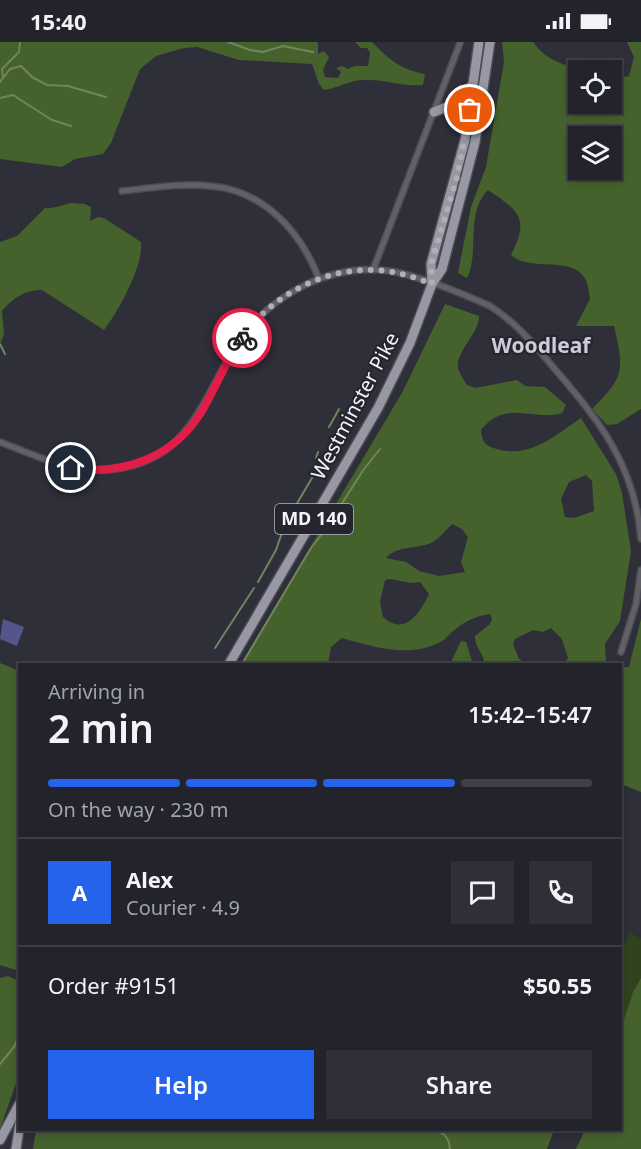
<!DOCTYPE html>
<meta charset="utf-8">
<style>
:root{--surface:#22232b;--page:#2e2f37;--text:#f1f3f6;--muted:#a2a4a9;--line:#3f4047;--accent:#2563eb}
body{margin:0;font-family:"Noto Sans",sans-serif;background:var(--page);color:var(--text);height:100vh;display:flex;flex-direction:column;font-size:22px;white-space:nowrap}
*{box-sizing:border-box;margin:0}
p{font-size:20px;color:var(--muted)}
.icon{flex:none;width:33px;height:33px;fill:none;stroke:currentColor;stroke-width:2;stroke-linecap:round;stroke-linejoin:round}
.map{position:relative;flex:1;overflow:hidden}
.side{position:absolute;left:18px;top:621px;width:604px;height:468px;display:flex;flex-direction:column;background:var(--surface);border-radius:0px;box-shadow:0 3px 9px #0003,0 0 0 2px var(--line)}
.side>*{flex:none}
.controls{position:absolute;left:568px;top:18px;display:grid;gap:12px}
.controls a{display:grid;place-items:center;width:54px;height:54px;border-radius:0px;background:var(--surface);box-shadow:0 3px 9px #0003,0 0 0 2px var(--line);font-size:30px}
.pin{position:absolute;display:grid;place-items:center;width:51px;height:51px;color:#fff;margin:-26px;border:3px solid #fff;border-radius:50%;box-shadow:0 2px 6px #0007}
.courier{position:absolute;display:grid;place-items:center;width:60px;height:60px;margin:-30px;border:4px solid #e11d48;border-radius:50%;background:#fff;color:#222;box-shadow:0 2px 8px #0007}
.headline em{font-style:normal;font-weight:600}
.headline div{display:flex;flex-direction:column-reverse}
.headline{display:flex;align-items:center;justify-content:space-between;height:102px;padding:0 30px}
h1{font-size:39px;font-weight:600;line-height:45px}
.bar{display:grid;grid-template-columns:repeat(4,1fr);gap:9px 6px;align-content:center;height:72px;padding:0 30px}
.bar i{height:8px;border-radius:4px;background:var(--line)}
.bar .active{background:var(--accent)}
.bar p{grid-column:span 4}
.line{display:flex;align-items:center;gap:15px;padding:0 30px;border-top:2px solid var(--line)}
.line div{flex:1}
.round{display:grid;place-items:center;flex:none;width:63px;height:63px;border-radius:0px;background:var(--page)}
.primary-button{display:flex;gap:12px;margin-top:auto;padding:12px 30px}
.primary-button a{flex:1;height:69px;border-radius:0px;background:var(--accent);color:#fff;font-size:24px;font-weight:600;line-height:69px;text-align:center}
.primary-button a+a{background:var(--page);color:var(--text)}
.status{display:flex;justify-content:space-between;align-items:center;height:42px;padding:0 30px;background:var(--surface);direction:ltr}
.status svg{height:16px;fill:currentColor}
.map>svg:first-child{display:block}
</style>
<div class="status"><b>15:40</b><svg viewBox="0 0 49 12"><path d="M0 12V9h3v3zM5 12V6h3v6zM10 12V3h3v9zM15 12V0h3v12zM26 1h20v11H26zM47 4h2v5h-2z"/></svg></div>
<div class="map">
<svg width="641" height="1107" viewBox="0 0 641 1107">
<rect width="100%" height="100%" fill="#2e2f39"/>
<!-- green -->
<path fill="#30431e" d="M629 890 641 897V936L633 950 621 986V914Z"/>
<!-- forest -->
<path fill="#46622c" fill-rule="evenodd" d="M0 0H318V12L324 9 329 15 323 28 325 35 338 36 341 30 336 26 342 24 348 27 355 24H368L370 11 367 6H361L355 0H372C390 18 400 27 425 32L423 43C403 45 385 37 365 38 348 38 340 46 324 48L319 42 312 22 239 18 197 5 184 6 156 14 140 27 111 101 103 112 75 117 62 125 0 117Z
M502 0H533C547 19 560 21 582 28H579V62H612V37L629 34 634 15 627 0H641V367L617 382 607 383 592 367C625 335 624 328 614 284H576L590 257C589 251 588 243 586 238 573 212 531 231 511 213 530 176 519 169 488 148 465 171 480 210 467 236L458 231 471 165 486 125 504 20ZM579 94H612V128H579Z
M71 161 85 162 91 165 90 179 98 175 104 176 141 200C144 223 118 270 104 288L42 248C24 248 13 256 2 269L4 293 0 302V200L17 194 45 166C53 167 62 163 71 161Z
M445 262 479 274C479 292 455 310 458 326 459 331 464 338 467 343L476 346 517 338 525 344 545 345 566 363 562 371C534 380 506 356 481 388 482 400 485 404 497 407 529 417 556 393 581 376L616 432 622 451 631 509 620 579 605 602 606 619 612 622H547L565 620 568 616 562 597 551 586 543 590 533 588 515 597 513 602 519 617 527 622H484C485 612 474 605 475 594L490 582 492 577 490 572C475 574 463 580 452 590 448 593 446 597 442 599 410 617 375 605 342 596L331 605 328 622H241L403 349ZM586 433 592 439 594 469 574 476 565 475 561 457 569 440ZM452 482 462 487 468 495 461 520 465 530 439 534 419 529 406 520 386 516C395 504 417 507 431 501 439 497 446 488 452 482ZM390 537 411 541 420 540 429 552C420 571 405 595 383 575L380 560 385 538Z
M641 577V750L621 742V625H629Z
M461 599 466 600 472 619 471 622H450Z
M0 621 19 629V929L0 923Z
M8 934 19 939V1033L0 1087V936Z
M641 936V1107H576L585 1088H621V986L633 950Z
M36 1088H554L547 1107H33Z"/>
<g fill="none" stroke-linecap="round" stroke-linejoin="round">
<!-- stream -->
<path stroke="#708460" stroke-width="2" d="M228 0 250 8 263 10 283 4 313 10
M3 36 2 27 19 10 20 0
M0 40 10 27 21 24 32 35 47 43 68 44 106 55
M0 56 13 53 52 78 71 84
M0 302 5 312
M329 385 339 367
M316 416 318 410
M258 540 276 508 285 482 319 424
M215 606 254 546
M242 622 311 506 325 488 364 427 380 407
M0 1022 14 1005 20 992
M436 1088C446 1092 449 1097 450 1107"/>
</g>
<!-- building -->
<path fill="#56558b" d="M3 577 24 585 17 604 0 597Z"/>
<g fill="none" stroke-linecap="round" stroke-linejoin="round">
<!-- minor casing -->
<g stroke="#4a4b54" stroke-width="8">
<path id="minor" d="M122 149C151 146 181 141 210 144 264 148 301 190 319 237
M373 228 460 1
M0 400C32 412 66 429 101 428 186 426 199 363 236 304 269 252 334 218 396 230 427 237 461 251 490 264 515 280 534 302 553 325 599 378 635 423 641 497
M621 610 636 562 641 528"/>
</g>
<!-- trunk casing -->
<g stroke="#4a4b54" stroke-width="12">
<path id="trunk" d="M434 70 459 60 472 43
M432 242 431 222 465 98 479 0
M229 622 378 366 410 301 432 242 442 227 475 100 490 0
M0 1098 20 1061
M16 1107 20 1081"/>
</g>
<!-- minor -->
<use href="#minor" stroke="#606065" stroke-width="5"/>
<!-- trunk -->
<use href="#trunk" stroke="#9898a4" stroke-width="9"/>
</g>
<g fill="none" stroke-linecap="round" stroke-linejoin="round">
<!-- done -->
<path stroke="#afafb7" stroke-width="6" stroke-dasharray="0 10.8" d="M242 296C275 248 339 218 397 231 409 233 421 238 432 242L431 222 457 135 470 68"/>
<!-- route -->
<path stroke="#e11d48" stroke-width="8" d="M71 426C124 434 174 415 202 369 216 345 226 319 242 296"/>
</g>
<g text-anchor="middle" stroke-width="4.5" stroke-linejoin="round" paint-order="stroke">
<!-- shield labels -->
<rect fill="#25252f" stroke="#b6b6be" stroke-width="1.5" x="275" y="462" width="78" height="30" rx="4.5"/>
<g font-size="18" font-weight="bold" fill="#f4f4fb">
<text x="314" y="483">MD 140</text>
</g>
<!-- street labels -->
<g font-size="20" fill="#f4f4fb" stroke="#25252f">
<text transform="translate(355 364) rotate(-62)" y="7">Westminster Pike</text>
</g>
<!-- neighbourhood labels -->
<g font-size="21" font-weight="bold" fill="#ccccd9" stroke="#25252f">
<text x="541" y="311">Woodleaf</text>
</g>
</g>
</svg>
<div class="controls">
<a><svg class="icon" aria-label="locate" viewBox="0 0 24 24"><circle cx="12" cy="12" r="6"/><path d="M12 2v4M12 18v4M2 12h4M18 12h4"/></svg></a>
<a><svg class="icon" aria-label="layers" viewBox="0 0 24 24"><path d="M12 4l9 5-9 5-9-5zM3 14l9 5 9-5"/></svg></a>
</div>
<div class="pin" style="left:470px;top:68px;background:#ea580c"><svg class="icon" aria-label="bag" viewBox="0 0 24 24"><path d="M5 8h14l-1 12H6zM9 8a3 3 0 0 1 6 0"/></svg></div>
<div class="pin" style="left:71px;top:426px;background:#1f2937"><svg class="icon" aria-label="home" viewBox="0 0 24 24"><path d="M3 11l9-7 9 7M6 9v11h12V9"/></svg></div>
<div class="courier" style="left:242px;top:296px"><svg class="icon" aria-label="bike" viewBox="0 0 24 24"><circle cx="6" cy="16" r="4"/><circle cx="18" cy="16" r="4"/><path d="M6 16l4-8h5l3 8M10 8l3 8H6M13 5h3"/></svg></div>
<section class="side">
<div class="headline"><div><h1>2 min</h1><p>Arriving in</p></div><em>15:42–15:47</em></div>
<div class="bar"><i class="active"></i><i class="active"></i><i class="active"></i><i></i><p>On the way · 230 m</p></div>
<div class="line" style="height:108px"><b class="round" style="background:var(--accent);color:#fff">A</b><div><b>Alex</b><p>Courier · 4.9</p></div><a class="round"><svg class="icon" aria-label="chat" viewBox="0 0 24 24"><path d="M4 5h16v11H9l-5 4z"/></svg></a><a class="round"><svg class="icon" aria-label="phone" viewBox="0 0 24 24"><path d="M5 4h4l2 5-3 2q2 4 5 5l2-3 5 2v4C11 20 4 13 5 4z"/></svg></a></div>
<div class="line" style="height:78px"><div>Order #9151</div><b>$50.55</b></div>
<div class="primary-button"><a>Help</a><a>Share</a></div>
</section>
</div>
